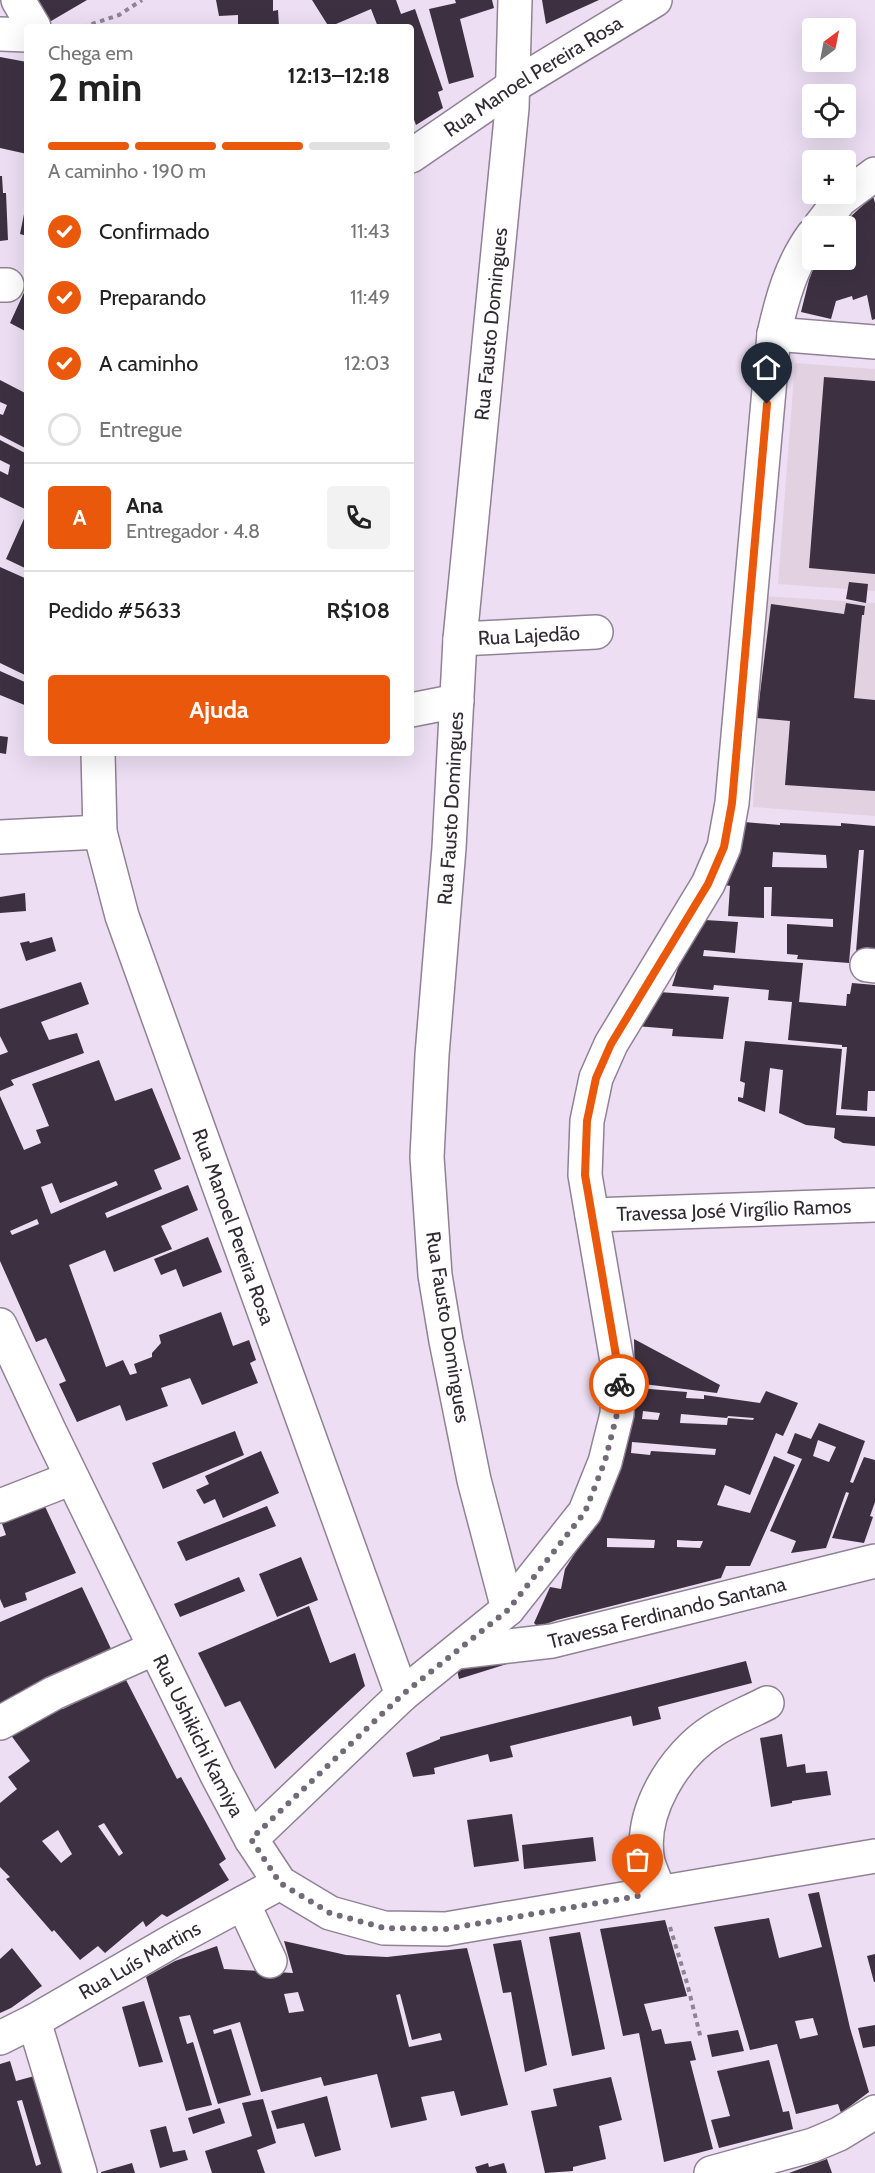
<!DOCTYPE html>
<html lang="pt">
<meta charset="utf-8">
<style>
:root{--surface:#fff;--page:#f2f2f2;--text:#222;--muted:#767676;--line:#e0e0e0;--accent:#ea580c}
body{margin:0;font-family:Cabin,sans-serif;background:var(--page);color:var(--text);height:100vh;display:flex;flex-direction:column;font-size:22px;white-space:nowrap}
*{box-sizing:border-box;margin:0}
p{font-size:20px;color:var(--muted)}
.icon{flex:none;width:33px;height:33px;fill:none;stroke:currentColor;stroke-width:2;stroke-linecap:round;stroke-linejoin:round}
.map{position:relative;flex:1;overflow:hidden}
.details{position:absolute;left:24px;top:24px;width:390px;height:732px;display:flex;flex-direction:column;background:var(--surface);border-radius:6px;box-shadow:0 6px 24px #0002}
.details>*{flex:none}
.needle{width:39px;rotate:32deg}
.buttons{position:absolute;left:802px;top:18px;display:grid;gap:12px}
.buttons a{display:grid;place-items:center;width:54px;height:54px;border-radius:6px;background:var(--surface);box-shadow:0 6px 24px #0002;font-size:30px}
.pin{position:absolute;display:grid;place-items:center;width:51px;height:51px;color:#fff;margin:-62px -26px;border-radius:50% 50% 50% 0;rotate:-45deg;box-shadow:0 0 6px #0007}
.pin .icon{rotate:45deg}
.courier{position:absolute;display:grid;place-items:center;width:60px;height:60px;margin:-30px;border:4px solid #ea580c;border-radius:50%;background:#fff;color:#222;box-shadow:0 2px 8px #0007}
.head em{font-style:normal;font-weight:700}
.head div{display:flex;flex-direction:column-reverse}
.head{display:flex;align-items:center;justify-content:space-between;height:102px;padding:0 24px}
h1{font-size:39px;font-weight:700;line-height:45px}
.bar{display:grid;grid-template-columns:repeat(4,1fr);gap:9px 6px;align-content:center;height:72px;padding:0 24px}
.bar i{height:8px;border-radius:4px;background:var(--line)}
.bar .on{background:var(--accent)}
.bar p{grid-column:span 4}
.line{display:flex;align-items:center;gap:15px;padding:0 24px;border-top:2px solid var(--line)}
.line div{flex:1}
.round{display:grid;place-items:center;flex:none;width:63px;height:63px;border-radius:6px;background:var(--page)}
ol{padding:0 24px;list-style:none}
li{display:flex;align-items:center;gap:18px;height:66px}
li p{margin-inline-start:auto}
li .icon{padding:6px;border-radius:50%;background:var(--accent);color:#fff;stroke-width:4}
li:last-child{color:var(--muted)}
li i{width:33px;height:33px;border:3px solid var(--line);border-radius:50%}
.cta{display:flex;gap:12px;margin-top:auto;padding:12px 24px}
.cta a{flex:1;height:69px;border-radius:6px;background:var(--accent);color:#fff;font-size:24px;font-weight:700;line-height:69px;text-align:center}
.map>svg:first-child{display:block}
</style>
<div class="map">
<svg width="875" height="2173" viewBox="0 0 875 2173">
<rect width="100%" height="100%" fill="#eddef3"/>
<!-- education -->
<path fill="#e2d1e1" d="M795 363 875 369V591L778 584Z
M763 596 875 603V816L753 807Z"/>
<!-- building -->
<path fill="#3d3141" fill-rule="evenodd" d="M33 0H87L46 24Z
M216 0H273V11L278 10 279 27H238V15L219 16Z
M312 0H396L401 14 415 9 443 90 438 92 443 108 416 125 413 117 411 119V27H378L371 9 329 27Z
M455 0H492L494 8 460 19 474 77 449 84 429 9 456 3Z
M542 0H599L546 24Z
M0 57 27 62V154L0 148Z
M0 176H2L3 193H6L8 240 0 241Z
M873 196 875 203V319L872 320 867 295 853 300 852 296 836 301 831 319 801 312 809 280 814 267 830 262V260H846V245L856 242 848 219Z
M26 204H27V236L20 234Z
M27 286V332L10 323Z
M824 377 875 381V574L809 568Z
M0 380 27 394V449L0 435V414L3 415 7 405 0 402Z
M0 440 27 454V510L0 497V471L8 475 10 465 0 460Z
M27 512V569L6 559Z
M0 567 27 579V676L0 663Z
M849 582 868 584 866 603 846 599Z
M846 603 865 606 864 615H862L854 698 875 700V791L785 785 790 721 757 718 771 604 844 614Z
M0 671 27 683V706L0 695Z
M0 736 8 737 6 754 0 753Z
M744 822 780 825V823L841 826V823L875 826V953L856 952 864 850H859L849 963 797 959 798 955 787 954V924L833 927V919L771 916 772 887H764V918L728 916 730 886 725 885ZM773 852 826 855 827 868 772 867Z
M25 893 26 911 0 913V897Z
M705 920 738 922 735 953 704 950 703 956 803 963 799 1002 846 1006 847 994H850L852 983 875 985V1091H868L867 1111 841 1109 847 1047H842V1045L788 1040 792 1002 768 1000 769 990 714 985 713 990 672 986 682 955Z
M52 937 56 951 26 961 20 943 29 941 30 943Z
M81 982 89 1004 41 1022 49 1040 77 1033 84 1053 11 1080 14 1085 0 1091V1055L8 1052 0 1036V1009Z
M659 992 729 997 723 1039 672 1036 673 1029 636 1026Z
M745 1041 842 1049 836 1115 875 1117V1146L843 1143 834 1138 835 1128 806 1125 779 1113 783 1070 770 1068 765 1112 738 1101V1097L743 1098 745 1083 740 1081Z
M99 1060 115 1101 152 1088 181 1159 154 1170 162 1189 105 1213 107 1218 188 1185 198 1210 161 1226 172 1249 114 1272 105 1250 69 1265 106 1367 123 1360 130 1375 137 1373 134 1364 152 1357V1353L161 1343 159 1335 221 1312 233 1346 249 1340 256 1360 250 1363 258 1383 202 1405 190 1378 161 1388 168 1406 126 1421 120 1405 77 1422 59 1384 66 1381 46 1338 36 1342 0 1261V1096L24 1150 41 1143 36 1130 49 1126 32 1084ZM116 1181 118 1185 51 1214 41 1187 52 1183 60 1203ZM37 1219 39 1224 12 1235 10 1231Z
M208 1237 222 1272 183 1287 176 1269 161 1275 154 1259Z
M634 1339 720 1385 717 1393 635 1383Z
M637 1388 687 1392 686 1398 704 1399V1395L760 1403 766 1391 798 1403 783 1436 776 1433 750 1495 725 1485 717 1505 750 1513 774 1456 795 1465 750 1566H726L721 1578 557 1620 540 1626 536 1625 534 1623 550 1587 561 1589 565 1569 585 1537 633 1411 635 1410ZM643 1411 660 1413 658 1420 642 1419ZM681 1414 727 1418 728 1416 754 1418 753 1420 728 1418 727 1425 680 1423ZM632 1442 716 1449 715 1455 651 1451 650 1455 631 1453ZM607 1538 655 1540 654 1548 607 1547ZM677 1540 693 1541H703L700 1548 677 1547Z
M819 1423 865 1441 850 1482 853 1483 864 1457 875 1460V1502L870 1516 873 1517 864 1543 832 1538 849 1493 846 1492 826 1548 791 1553 796 1541 770 1531 802 1459 787 1453 795 1433 811 1439ZM818 1440 836 1447 829 1462 813 1456Z
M235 1431 244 1455 163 1489 152 1463Z
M261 1451 279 1493 223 1518 215 1499 204 1504 196 1490 209 1484 205 1476Z
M42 1500 76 1573 25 1593 27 1600 4 1608 0 1599V1537L6 1535 0 1518Z
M267 1506 276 1526 186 1561 177 1542Z
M301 1557 318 1600 277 1617 259 1574Z
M239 1577 245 1591 180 1617 174 1604Z
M82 1587 113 1653 0 1706V1622Z
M309 1606 330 1663 355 1653 365 1686 275 1769 240 1701 225 1707 198 1653Z
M523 1659 459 1679 457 1670 470 1666Z
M746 1661 752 1683 658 1707 661 1719 633 1726 631 1716 510 1746 513 1757 490 1762 488 1754 434 1768 435 1774 413 1777 406 1753 440 1739V1737Z
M125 1678 177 1779 181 1777 226 1859 219 1864 229 1880 167 1917 162 1914 146 1927 143 1921 105 1953 98 1946 80 1960 54 1930 52 1932 6 1879 10 1877 0 1867V1803L17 1789 8 1777 30 1761 10 1734 58 1702 63 1709ZM104 1823 123 1853 119 1856 98 1826ZM58 1830 72 1854 61 1863 42 1841Z
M782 1734 787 1767 805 1764 806 1773 827 1771 831 1795 792 1801V1803L771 1807 760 1738Z
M512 1814 519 1861 474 1867 467 1820Z
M593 1837 596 1861 524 1869 522 1845Z
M819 1892 850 2028 869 2092 841 2113 838 2104 796 2114 777 2044 750 2050 714 1927 769 1918 779 1958 822 1947 808 1894ZM813 2018 818 2035 800 2039 795 2021Z
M665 1920 687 1996 644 2004 652 2031 661 2029 665 2044 691 2041 696 2060 690 2061 713 2149 664 2162 639 2033 623 2036 600 1929Z
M580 1932 605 2049 572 2056 549 1937Z
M521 1940 547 2065 525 2072 511 1992 503 1993 493 1944Z
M284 1941 346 1955 387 1957 467 1948 508 2105 461 2116 454 2091 421 2097 427 2120 391 2128 377 2074 324 2086 321 2077 261 2092 240 2022 213 2030 214 2034 231 2029 251 2095 218 2104 190 2015 179 2017 187 2044 193 2042 212 2105 186 2111 146 1977 175 1961 217 1946 224 1969 293 1973ZM298 1992 304 2011 289 2013 284 1994ZM400 1994 412 2040 440 2033 442 2040 409 2047 396 1995Z
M12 1948 42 1986 11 2008 0 2013V1959Z
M875 1954V1982H874L867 1956Z
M144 2001 163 2062 139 2067 122 2007Z
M875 2025V2046L863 2048 858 2028Z
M738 2030 744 2051 712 2057 707 2035Z
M769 2060 783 2112 789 2111 793 2129 719 2148 711 2120 730 2116 717 2071Z
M10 2061 16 2081 42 2074 72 2173H0V2064ZM22 2100 41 2164 36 2166 17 2101Z
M611 2077 622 2120 599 2126 606 2159 573 2167V2171L545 2173 531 2111 557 2106 553 2089Z
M327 2096 341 2150 315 2157 304 2123 277 2129 271 2111Z
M263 2099 276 2143 257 2150 265 2173H212L205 2151 252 2136 242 2103Z
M220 2108 225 2123 193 2134 188 2118Z
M166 2126 173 2152 185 2150 188 2160 160 2168 150 2130Z
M827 2159 832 2173H789Z
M132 2163 135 2173H101V2172Z
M488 2163 489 2167 504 2163 507 2173H477L475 2167Z"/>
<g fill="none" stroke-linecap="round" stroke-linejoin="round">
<!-- minor casing -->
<g stroke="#908295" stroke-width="36">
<g id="minor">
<path d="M18 0 34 27"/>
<path d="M0 34 27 35"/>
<path id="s1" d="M411 156 513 86 655 0"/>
<path d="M820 226 840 200 875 174"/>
<path d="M0 285H7"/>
<path d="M774 334 875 342"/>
<path id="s2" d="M460 639 596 632"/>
<path d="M411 710 457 701"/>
<path id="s3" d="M98 753 100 832 122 916 402 1695"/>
<path d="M0 837 100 832"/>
<path d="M867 965 875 966"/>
<path id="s4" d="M592 1215 875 1205"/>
<path d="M0 1506 72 1478"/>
<path id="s5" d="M508 1609 474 1480 446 1341 435 1275 427 1157 432 1055 449 848 460 639 512 108 515 0"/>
<path id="s6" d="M457 1652 552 1641 875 1561"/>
<path d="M0 1723 54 1693 155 1648"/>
<path d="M251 1839 402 1695 508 1609 585 1512 605 1462 617 1414 619 1373 585 1175 587 1121 596 1078 611 1044 708 884 724 847 732 803 774 334C782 299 791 265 813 235"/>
<path d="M659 1892C656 1882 651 1872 648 1862 638 1813 674 1755 714 1730 731 1719 750 1712 767 1703"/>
<path d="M243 1903 270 1961"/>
<path d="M34 2021 80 2173"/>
<path id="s7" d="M0 2038 34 2021 174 1940 280 1883"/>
<path d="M711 2173 813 2145 839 2134 875 2112"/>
</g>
</g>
<!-- major casing -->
<g stroke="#908295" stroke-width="36">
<g id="major">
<path id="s8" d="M0 1325 49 1430 217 1775 251 1839 280 1883 330 1913 384 1928 446 1929 875 1856"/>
</g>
</g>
<!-- path -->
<path stroke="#8e8493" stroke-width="4" stroke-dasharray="4.5 4.5" stroke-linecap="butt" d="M83 27 119 15 142 0
M670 1927 687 1983 701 2039"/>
<!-- minor -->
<use href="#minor" stroke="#fff" stroke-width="33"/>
<!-- major -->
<use href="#major" stroke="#fff" stroke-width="33"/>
</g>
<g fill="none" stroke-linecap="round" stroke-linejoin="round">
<!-- done -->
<path stroke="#736a77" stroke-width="6" stroke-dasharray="0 10.8" d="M619 1384 617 1414 605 1461 585 1512 508 1610 402 1695 251 1839 280 1883 330 1913 384 1928 446 1929 638 1896"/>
<!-- route -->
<path stroke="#ea580c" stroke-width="8" d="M619 1384V1373L585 1175 587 1121 596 1078 611 1044 708 884 724 847 732 803 767 404"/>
</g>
<g text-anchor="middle" stroke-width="6" stroke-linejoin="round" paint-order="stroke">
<!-- street labels -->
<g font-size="20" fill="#312c34" stroke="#fff">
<text dy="7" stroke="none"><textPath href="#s1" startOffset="146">Rua Manoel Pereira Rosa</textPath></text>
<text dy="7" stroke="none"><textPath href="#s5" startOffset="1296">Rua Fausto Domingues</textPath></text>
<text dy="7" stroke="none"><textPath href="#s2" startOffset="69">Rua Lajedão</textPath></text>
<text dy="7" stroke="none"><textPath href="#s5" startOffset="810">Rua Fausto Domingues</textPath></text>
<text dy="7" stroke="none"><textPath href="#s4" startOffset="142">Travessa José Virgílio Ramos</textPath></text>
<text dy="7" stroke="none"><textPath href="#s3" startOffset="496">Rua Manoel Pereira Rosa</textPath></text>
<text transform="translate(448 1327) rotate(81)" y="7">Rua Fausto Domingues</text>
<text dy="7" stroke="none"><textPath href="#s6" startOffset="214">Travessa Ferdinando Santana</textPath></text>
<text dy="7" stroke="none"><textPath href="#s8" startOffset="456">Rua Ushikichi Kamiya</textPath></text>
<text dy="7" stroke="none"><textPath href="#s7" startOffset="160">Rua Luís Martins</textPath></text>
</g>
</g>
</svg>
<div class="buttons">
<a><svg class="needle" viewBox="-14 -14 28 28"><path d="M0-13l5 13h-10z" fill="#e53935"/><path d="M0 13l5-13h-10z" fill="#767676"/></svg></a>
<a><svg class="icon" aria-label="locate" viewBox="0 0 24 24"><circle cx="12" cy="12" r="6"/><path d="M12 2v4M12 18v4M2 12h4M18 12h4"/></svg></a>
<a>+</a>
<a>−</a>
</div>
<div class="pin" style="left:638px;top:1896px;background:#ea580c"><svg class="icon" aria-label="bag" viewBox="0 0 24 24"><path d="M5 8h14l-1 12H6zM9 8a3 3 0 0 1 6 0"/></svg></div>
<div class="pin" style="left:767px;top:404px;background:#1f2937"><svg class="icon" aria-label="home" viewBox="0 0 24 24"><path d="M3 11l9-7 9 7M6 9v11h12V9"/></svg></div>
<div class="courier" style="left:619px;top:1384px"><svg class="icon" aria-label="bike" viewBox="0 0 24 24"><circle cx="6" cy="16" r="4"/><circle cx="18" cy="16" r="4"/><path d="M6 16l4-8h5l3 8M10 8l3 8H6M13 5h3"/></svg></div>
<section class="details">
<div class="head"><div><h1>2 min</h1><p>Chega em</p></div><em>12:13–12:18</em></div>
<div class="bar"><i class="on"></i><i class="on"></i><i class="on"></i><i></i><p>A caminho · 190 m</p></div>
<ol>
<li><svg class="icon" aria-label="check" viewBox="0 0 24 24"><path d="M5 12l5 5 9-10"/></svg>Confirmado<p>11:43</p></li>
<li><svg class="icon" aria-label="check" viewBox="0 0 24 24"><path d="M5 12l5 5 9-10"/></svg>Preparando<p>11:49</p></li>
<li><svg class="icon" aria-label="check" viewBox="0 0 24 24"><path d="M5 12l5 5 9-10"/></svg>A caminho<p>12:03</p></li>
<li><i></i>Entregue</li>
</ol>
<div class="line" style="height:108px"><b class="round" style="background:var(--accent);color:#fff">A</b><div><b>Ana</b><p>Entregador · 4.8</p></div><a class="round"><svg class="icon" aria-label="phone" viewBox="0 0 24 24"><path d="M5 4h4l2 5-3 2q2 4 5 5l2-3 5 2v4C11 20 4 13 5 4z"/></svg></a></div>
<div class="line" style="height:78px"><div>Pedido #5633</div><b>R$108</b></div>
<div class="cta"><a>Ajuda</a></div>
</section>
</div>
